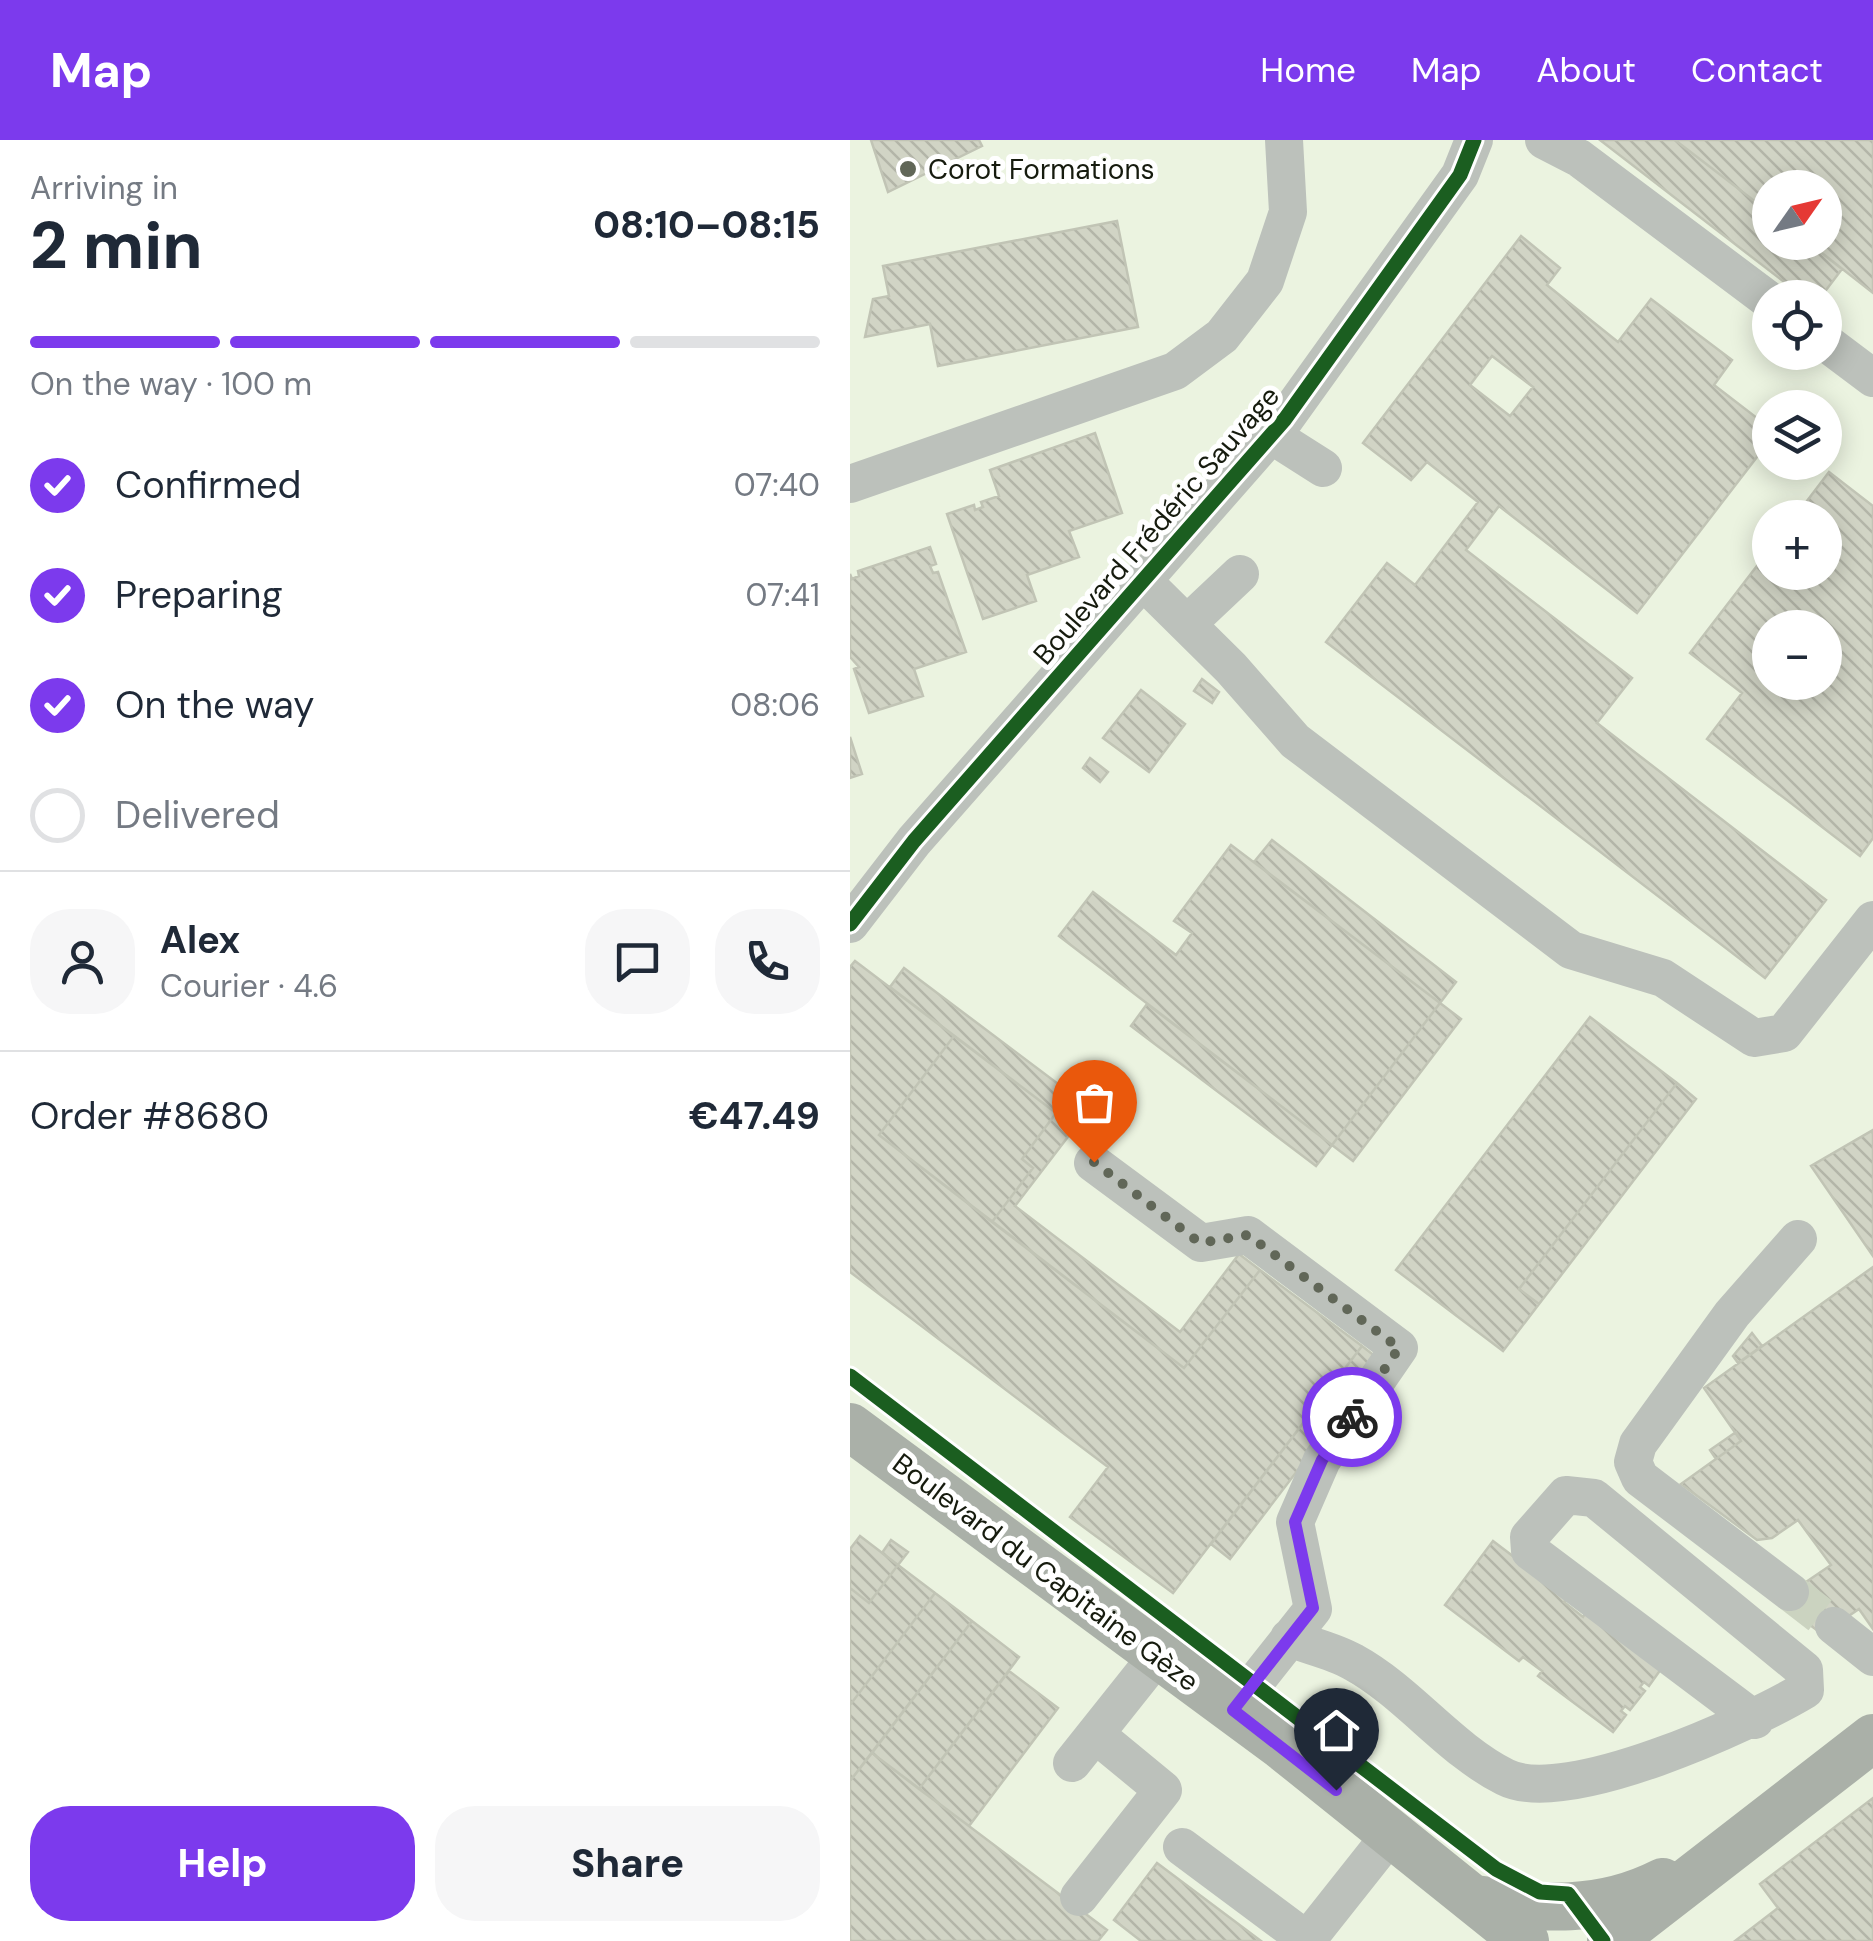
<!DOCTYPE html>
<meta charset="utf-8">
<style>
:root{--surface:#fff;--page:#f6f6f7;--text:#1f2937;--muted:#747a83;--line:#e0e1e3;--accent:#7c3aed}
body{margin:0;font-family:"DM Sans",sans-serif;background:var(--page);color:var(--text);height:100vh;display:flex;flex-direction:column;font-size:38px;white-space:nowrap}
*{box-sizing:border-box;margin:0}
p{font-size:32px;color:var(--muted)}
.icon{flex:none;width:55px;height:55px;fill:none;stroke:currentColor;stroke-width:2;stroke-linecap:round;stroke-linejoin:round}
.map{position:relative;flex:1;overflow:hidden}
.details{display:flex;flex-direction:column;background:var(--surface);width:850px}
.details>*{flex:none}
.needle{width:65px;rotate:56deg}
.buttons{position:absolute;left:902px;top:30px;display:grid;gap:20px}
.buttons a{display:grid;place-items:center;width:90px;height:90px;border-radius:50%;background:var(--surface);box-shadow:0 5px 25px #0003;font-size:50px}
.pin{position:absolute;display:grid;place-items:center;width:85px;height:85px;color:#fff;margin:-102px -42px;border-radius:50% 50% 50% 0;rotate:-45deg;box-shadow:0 0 10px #0007}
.pin .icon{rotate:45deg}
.courier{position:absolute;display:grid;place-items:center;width:100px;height:100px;margin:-50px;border:8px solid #7c3aed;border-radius:50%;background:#fff;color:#222;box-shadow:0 2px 12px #0007}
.headline em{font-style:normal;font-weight:800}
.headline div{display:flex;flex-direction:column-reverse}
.headline{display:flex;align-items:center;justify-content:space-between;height:170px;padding:0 30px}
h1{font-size:65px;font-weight:800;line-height:75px}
.bar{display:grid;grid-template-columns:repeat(4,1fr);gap:15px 10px;align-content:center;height:120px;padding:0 30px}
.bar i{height:12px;border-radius:8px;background:var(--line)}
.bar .current{background:var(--accent)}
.bar p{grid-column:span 4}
.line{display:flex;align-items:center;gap:25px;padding:0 30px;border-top:2px solid var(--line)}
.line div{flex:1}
.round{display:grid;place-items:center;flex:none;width:105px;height:105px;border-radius:40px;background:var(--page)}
ol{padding:0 30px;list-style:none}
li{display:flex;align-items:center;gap:30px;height:110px}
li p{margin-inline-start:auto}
li .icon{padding:10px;border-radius:50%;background:var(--accent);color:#fff;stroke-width:4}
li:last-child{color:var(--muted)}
li i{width:55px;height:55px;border:5px solid var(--line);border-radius:50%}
.cta{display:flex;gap:20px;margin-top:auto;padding:20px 30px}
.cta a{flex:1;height:115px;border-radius:40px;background:var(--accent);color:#fff;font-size:40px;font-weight:800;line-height:115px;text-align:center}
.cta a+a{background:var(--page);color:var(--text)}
header{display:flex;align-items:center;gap:60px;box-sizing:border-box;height:140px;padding:0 50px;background:var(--accent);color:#fff}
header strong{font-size:48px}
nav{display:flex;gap:55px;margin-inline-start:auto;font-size:35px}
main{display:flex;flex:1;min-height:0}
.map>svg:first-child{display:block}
</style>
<header>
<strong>Map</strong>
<nav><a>Home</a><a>Map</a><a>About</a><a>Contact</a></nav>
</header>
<main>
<section class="details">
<div class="headline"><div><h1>2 min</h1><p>Arriving in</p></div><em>08:10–08:15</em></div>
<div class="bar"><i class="current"></i><i class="current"></i><i class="current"></i><i></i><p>On the way · 100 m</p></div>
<ol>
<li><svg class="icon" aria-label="check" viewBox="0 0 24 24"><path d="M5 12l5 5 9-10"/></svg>Confirmed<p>07:40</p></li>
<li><svg class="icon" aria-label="check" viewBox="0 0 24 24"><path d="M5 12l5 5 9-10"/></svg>Preparing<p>07:41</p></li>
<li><svg class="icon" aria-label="check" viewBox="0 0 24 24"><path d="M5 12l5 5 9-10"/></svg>On the way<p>08:06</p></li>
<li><i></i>Delivered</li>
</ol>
<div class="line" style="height:180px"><a class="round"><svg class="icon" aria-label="person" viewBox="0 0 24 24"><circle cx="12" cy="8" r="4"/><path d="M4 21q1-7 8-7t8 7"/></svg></a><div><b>Alex</b><p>Courier · 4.6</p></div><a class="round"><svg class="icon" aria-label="chat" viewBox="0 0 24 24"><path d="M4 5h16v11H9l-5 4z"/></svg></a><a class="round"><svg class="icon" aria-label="phone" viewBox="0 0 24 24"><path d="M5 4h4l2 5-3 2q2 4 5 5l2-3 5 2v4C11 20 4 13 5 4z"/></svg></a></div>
<div class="line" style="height:130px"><div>Order #8680</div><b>€47.49</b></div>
<div class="cta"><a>Help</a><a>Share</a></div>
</section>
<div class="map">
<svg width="1023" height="1801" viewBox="0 0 1023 1801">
<defs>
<pattern id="building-back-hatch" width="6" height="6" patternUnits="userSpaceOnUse" patternTransform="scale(2.5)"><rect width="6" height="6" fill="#d1d4c5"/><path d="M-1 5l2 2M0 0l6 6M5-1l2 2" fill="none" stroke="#b3b5a8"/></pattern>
</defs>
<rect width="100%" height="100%" fill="#ebf3e0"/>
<!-- building -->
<path fill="url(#building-back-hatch)" stroke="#c1c4b5" stroke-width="2.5" fill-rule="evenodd" d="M21 0H129L132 6 38 52Z
M750 0H825L920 73V102H958L992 129 970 158H955Z
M825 0H1023V153L958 102H975V48H920V73Z
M267 81 288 187 88 226 80 184 15 197 23 159 39 156 33 126Z
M671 96 710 128 697 145 768 202 801 159 882 220 864 245 920 288V300L787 473 649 366 616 410 782 538 747 583 976 760 915 838 476 502 537 423 565 445 628 362 577 322 561 340 513 303ZM642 216 683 247 660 276 620 245Z
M245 293 272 373 219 391 229 417 177 435 186 461 133 479 97 374 124 365 125 370 133 367 131 362 149 356 140 330Z
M979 332 1023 366V698L1010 716 857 599 892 553 840 513 920 409V432H975V378H944ZM920 488H975V542H920Z
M80 407 86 424 80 426 83 433 88 432 116 512 64 529 73 556 19 573 4 529 9 527 0 517V434L2 439 9 436 8 431Z
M352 539 369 552 362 563 344 551Z
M291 550 335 584 299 632 253 598Z
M0 597 12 634 0 638Z
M240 618 258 632 250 642 233 628Z
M422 700 606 842 590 863 404 722Z
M381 705 590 863 482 1005 209 796 243 752 326 815 342 793 324 781Z
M5 821 104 896 29 995 334 1228 410 1130 512 1206 323 1453 220 1377 258 1327 0 1132V827Z
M54 828 240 968 165 1066 330 1192 389 1114 410 1130 334 1228 142 1082 183 1028 172 1019 206 973 40 847Z
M590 863 611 879 503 1021 482 1005Z
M297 864 482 1005 466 1026 281 886Z
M740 877 827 943 669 1149 689 1164 653 1211 546 1130Z
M104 896 206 973 172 1019 183 1028 142 1082 29 995Z
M827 943 846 959 689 1164 669 1149Z
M1023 990V1116L961 1026Z
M1023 1127V1489L1009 1469 972 1494 928 1461 981 1425 948 1380 922 1398 907 1400 831 1344 891 1301 854 1248Z
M902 1193 912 1206 888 1223 883 1216Z
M512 1206 531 1221 380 1419 361 1404Z
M886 1292 891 1301 866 1319 860 1310Z
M10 1396 48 1425 19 1463 0 1448V1409Z
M41 1400 58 1412 48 1425 32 1413Z
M643 1401 718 1458 714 1462 733 1477 736 1472 811 1529 799 1546 794 1542 790 1547 795 1551 780 1570 775 1566 771 1571 776 1575 763 1592 688 1536 692 1531 673 1517 669 1521 595 1465Z
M48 1425 85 1453 0 1565V1448L19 1463Z
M85 1453 122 1481 0 1641V1565Z
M122 1481 169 1517 69 1649 22 1613Z
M159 1531 208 1568 119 1686 69 1649Z
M22 1613 257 1790 248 1801H0V1641Z
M1023 1658V1801H885L928 1768 910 1744Z
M307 1723 411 1801H291L264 1780Z"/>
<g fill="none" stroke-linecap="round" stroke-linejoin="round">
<!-- minor-tunnel -->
<path stroke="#cbd3c0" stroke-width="38" stroke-dasharray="38 19" stroke-linecap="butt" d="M940 1452 984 1486"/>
<!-- minor -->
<path stroke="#bcc1bb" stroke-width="38" d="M694 0 729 18 920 161
M975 202 1023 238
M421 295 473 328
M0 344 325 231 372 196 415 141 438 72 434 0
M292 440 381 528 445 601 721 810 813 838 904 898 934 893 1023 780
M337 484 390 434
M0 784 64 701 435 279 610 35 624 0
M243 1023 351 1103 398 1095 549 1208 472 1320 445 1382 463 1469 383 1570
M940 1452 790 1338 783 1322 788 1304 882 1174 948 1099
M984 1486 1023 1517
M439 1498C460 1506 484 1511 503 1522 558 1552 599 1609 655 1637 715 1668 900 1583 955 1550L954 1530 744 1358 716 1355 679 1397 680 1411 905 1580
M222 1623 308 1515
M332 1707 457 1800 541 1694
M229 1757 313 1650 245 1594"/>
<!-- major -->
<path stroke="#aab0a8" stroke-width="48" d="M0 1287 432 1606 675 1801
M625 1759C692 1769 750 1774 813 1742
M761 1801 1023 1598"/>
<!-- cycleway casing -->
<g stroke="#fff" stroke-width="21">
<path id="cycleway" d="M0 784 64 701 435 279 610 35 624 0
M0 1236 646 1729 690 1752 718 1754 753 1801"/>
</g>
<!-- cycleway -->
<use href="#cycleway" stroke="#1b5e20" stroke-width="15"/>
</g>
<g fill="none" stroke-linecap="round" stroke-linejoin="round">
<!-- done -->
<path stroke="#616758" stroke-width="10" stroke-dasharray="0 18" d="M244 1022 350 1103 398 1095 549 1208 502 1277"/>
<!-- route -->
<path stroke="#7c3aed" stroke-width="12" d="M486 1650 383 1570 463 1468 445 1382 472 1320 502 1277"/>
</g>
<!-- markers -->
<circle fill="#616758" stroke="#fff" stroke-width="4" cx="58" cy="29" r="10"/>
<g text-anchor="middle" stroke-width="10" stroke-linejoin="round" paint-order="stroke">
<!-- poi labels -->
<g font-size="28" fill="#161b0e" stroke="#fff" text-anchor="start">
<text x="78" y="39">Corot Formations</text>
</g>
<!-- street labels -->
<g font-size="28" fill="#161b0e" stroke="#fff">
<text transform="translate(306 385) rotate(-49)" y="10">Boulevard Frédéric Sauvage</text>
<text transform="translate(196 1432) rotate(37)" y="10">Boulevard du Capitaine Gèze</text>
</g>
</g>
</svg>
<div class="buttons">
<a><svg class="needle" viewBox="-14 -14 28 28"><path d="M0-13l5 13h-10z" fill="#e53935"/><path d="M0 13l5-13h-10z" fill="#747a83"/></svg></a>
<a><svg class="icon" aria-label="locate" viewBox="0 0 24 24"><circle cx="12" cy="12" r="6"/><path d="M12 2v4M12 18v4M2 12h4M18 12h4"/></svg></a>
<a><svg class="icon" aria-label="layers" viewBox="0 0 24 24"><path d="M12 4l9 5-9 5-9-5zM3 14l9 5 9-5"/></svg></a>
<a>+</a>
<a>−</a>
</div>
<div class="pin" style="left:244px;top:1022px;background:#ea580c"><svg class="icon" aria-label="bag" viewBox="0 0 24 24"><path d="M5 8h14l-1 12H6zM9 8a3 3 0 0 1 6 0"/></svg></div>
<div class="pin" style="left:486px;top:1650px;background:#1f2937"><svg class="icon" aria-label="home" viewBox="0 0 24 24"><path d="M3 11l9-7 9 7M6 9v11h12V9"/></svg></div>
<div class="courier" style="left:502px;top:1277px"><svg class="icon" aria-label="bike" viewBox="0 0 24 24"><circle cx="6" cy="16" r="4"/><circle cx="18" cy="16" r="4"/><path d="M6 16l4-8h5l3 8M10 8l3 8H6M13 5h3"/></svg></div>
</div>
</main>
